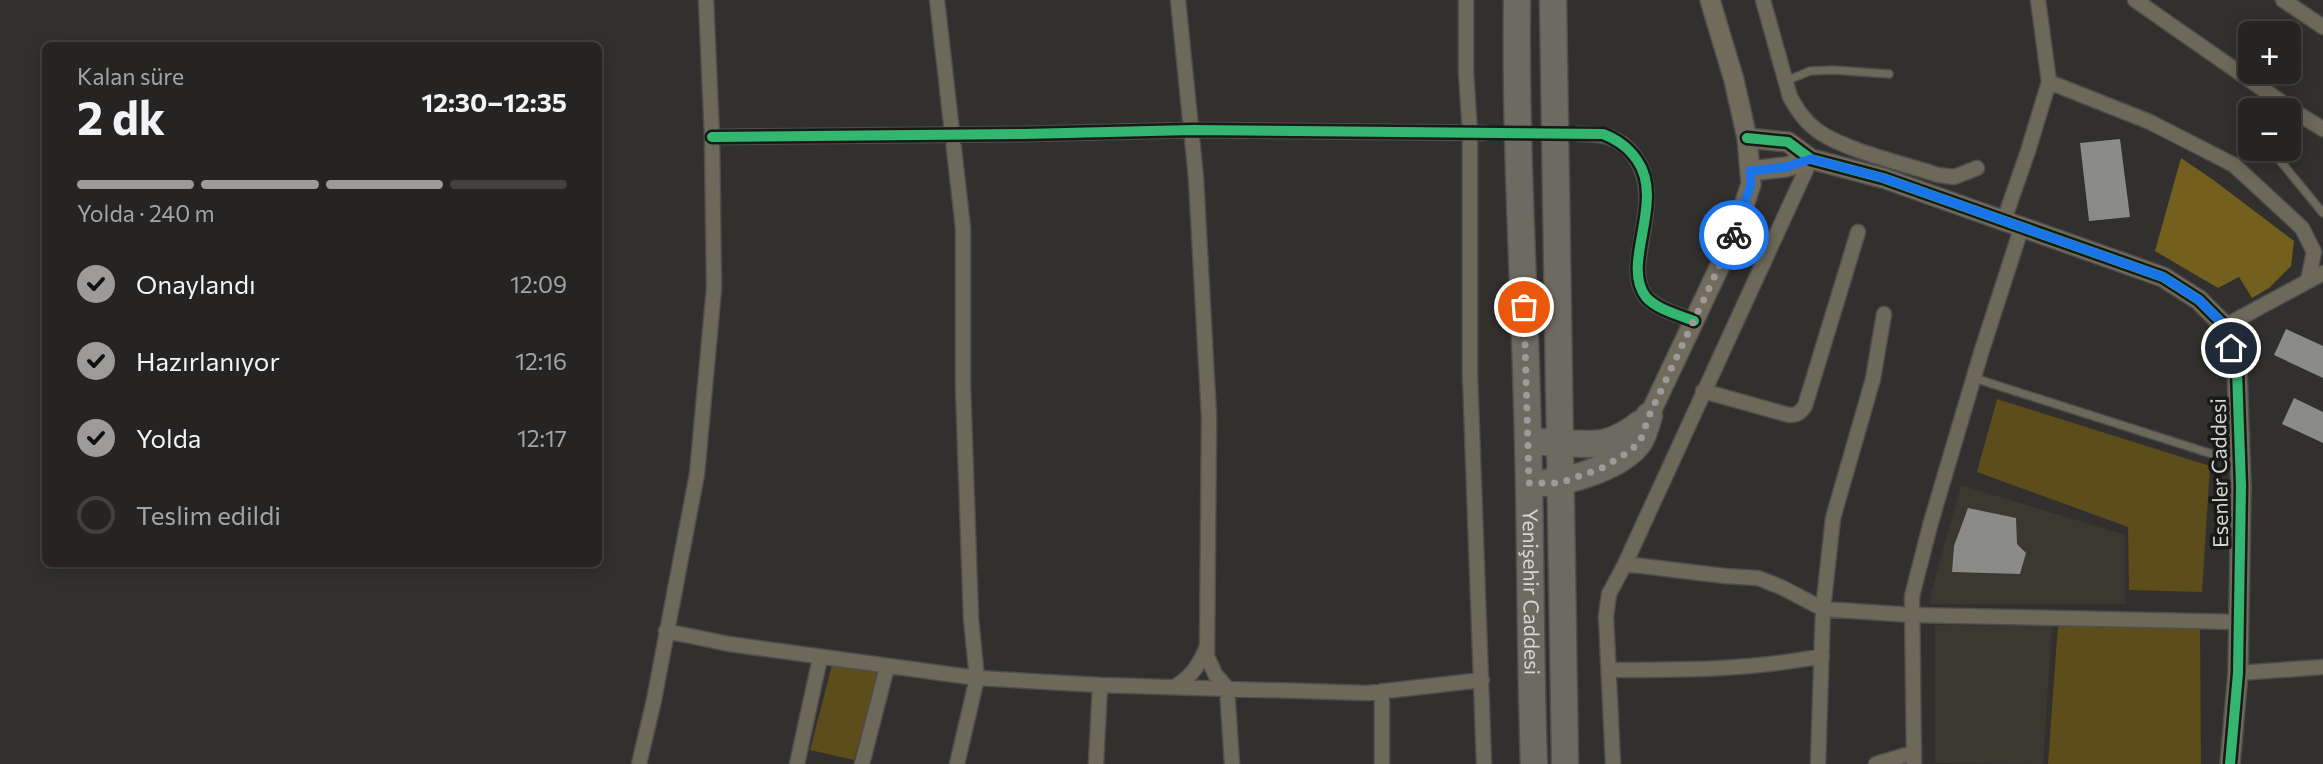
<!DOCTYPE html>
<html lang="tr">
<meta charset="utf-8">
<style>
:root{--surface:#252422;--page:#31302f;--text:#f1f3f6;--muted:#a3a4a5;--line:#424140;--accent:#9c9b99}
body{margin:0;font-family:Commissioner,sans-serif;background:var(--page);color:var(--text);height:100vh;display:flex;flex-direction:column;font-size:26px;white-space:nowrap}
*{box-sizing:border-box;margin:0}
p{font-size:23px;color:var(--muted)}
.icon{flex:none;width:38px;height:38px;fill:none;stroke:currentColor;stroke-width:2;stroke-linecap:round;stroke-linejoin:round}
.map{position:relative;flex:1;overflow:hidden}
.details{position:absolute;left:42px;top:42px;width:560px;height:525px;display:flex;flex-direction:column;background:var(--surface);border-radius:10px;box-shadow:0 4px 18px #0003,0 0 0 2px var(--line)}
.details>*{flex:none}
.tools{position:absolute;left:2238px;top:21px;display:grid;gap:14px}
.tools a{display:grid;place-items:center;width:63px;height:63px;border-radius:10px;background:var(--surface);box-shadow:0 4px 18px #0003,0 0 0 2px var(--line);font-size:35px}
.pin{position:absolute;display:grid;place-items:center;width:60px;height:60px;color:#fff;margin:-30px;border:4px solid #fff;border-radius:50%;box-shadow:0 2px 7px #0007}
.courier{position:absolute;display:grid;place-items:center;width:70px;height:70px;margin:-35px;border:5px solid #1a73e8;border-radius:50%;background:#fff;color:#222;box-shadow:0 2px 9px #0007}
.summary em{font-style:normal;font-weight:700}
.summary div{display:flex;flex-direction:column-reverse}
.summary{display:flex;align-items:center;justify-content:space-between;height:119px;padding:0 35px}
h1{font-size:46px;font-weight:700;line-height:52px}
.bar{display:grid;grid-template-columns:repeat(4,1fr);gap:10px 7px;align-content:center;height:84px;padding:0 35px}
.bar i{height:9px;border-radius:5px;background:var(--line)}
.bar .current{background:var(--accent)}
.bar p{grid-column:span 4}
ol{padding:0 35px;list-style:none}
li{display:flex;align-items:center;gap:21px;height:77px}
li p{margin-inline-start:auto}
li .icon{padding:7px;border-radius:50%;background:var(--accent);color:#111;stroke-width:4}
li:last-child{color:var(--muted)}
li i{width:38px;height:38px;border:4px solid var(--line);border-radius:50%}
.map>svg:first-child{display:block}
</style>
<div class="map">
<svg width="2323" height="764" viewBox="0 0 2323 764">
<rect width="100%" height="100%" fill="#31302e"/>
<!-- built -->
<path fill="#3b3830" d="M1961 485 2125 535V604H1931L1930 597Z
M1935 625 2052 626 2043 764 1935 763Z"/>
<!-- green -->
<path fill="#5c4d1b" d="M1997 399 2210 466 2202 592 2129 590 2128 527 1977 472Z
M2058 624 2200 629 2201 764H2048Z
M832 665 878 672 854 760 810 750Z"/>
<!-- forest -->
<path fill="#73601e" d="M2181 158 2212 179 2294 241 2291 266 2269 288 2252 298 2239 277 2218 288 2155 251Z"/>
<!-- building -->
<path fill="#8b8b89" d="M2120 139 2130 217 2089 221 2080 143Z
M2286 329 2323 346V378L2274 355Z
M2294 398 2323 412V443L2282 424Z
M1968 508 2016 518 2017 544 2026 553 2020 574 1952 572 1954 546Z"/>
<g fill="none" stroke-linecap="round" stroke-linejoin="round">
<!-- street-tunnel -->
<path stroke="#4a4947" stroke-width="14" stroke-dasharray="14 7" stroke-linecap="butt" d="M1484 133 1579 134"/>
<!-- lane casing -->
<g stroke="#4e4e4d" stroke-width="10">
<path id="lane" d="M1786 81 1810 71 1833 70 1889 74
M2289 129 2300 115
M2273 149 2272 151 2323 213
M1974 378 2237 462"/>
</g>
<!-- street casing -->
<g stroke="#4e4e4d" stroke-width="17">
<path id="street" d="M937 0 963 228V386L971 619 977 678 957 764
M1178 0 1196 178 1209 417 1207 656 1215 674 1227 688 1232 764
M1466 0V72L1470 133V375L1484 764
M1763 0 1790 97C1797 109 1803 119 1814 128 1839 149 1905 164 1938 175L1954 177 1977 168
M2135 0 2300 115 2323 129
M2283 0 2323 27
M2049 82 2150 122 2234 165 2302 228 2314 252 2308 280
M1579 134C1603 134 1620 136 1635 157 1667 203 1620 266 1646 297 1657 309 1679 315 1694 321
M712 137 1024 134 1192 130 1484 133
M2004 220 2028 151 2049 82 2038 0
M2225 326 2323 273
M1703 391 1789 415C1797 415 1800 413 1805 406L1858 232
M1625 564 1725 576 1758 578 1781 587 1823 609 1912 615 2239 622
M666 631 729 644 977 678 1100 685 1368 693 1482 680
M1610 670C1681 670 1752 670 1822 656
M2238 673 2323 667
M1176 686C1192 676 1200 664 1207 646
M639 764 654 700 697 474 714 288 712 137 706 0
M797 764 820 658
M862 764 887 667
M1096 764 1100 685
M1382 764V691
M1613 764 1606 616 1609 594 1625 564 1811 159
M1818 764 1823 609 1833 518 1873 379 1884 314
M1876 764 1913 753
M1914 764 1912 596 1931 522 1981 353 2022 226"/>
</g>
<!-- secondary casing -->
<g stroke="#4e4e4d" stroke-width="22">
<path id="secondary" d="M1747 138 1788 142 1811 159 1883 178 2163 277 2199 300 2225 326 2237 370 2241 486 2238 673 2230 764
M1750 171 1786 167 1811 159
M1649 416 1734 236 1751 184 1747 138 1734 80 1710 0"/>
</g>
<!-- highway casing -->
<g stroke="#4e4e4d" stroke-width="29">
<g id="highway">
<path id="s1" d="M1517 0C1515 147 1525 294 1528 440 1531 548 1530 656 1534 764"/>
<path d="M1553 0 1565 764"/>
<path d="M1544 442C1586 443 1605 452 1640 424"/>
<path d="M1544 483C1571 482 1623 465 1639 442 1644 435 1646 424 1649 416"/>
</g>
</g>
<!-- lane -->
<use href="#lane" stroke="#6d695a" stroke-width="7"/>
<!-- street -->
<use href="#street" stroke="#6d695a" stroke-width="14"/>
<!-- secondary -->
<use href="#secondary" stroke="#706b5a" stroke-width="19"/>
<!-- highway -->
<use href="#highway" stroke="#6d6a61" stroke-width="26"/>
<!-- cycleway casing -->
<g stroke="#191917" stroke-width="15">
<path id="cycleway" d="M712 137 1024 134 1192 130 1603 134C1618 140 1628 147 1637 160 1666 202 1620 264 1646 297 1656 309 1679 315 1694 321
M1747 138 1788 142 1811 159 1883 178 2163 277 2199 300 2225 326 2237 370 2241 486 2238 673 2230 764"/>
</g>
<!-- cycleway -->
<use href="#cycleway" stroke="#33b770" stroke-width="10"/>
</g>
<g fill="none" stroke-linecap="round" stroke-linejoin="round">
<!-- done -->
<path stroke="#9c9b99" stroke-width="7" stroke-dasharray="0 12.6" d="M1524 307 1529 483H1560L1602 468 1627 453 1640 442 1649 416 1734 235"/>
<!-- route -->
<path stroke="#1a73e8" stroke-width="9" d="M1734 235 1751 184 1750 171 1786 167 1811 159 1883 178 2163 277 2199 300 2225 326 2231 348"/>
</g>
<g text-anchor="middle" stroke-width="7" stroke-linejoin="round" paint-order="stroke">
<!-- street labels -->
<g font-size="21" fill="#d6d5d3" stroke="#191917">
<text transform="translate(2220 473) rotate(-91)" y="7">Esenler Caddesi</text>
<text dy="7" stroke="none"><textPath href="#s1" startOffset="592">Yenişehir Caddesi</textPath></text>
</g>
</g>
</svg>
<div class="tools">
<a>+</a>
<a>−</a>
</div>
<div class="pin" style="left:1524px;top:307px;background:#ea580c"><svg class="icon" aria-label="bag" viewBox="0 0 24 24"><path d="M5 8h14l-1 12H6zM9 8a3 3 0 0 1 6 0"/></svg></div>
<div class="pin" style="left:2231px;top:348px;background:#1f2937"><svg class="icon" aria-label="home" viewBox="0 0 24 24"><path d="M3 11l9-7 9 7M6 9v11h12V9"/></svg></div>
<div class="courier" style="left:1734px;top:235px"><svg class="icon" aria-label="bike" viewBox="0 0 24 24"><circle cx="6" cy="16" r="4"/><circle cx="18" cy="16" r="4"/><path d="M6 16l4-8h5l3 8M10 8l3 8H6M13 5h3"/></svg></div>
<section class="details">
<div class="summary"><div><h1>2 dk</h1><p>Kalan süre</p></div><em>12:30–12:35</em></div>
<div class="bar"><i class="current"></i><i class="current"></i><i class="current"></i><i></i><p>Yolda · 240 m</p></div>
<ol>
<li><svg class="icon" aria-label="check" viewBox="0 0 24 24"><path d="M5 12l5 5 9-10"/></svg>Onaylandı<p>12:09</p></li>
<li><svg class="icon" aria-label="check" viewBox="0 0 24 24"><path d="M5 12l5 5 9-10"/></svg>Hazırlanıyor<p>12:16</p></li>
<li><svg class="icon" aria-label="check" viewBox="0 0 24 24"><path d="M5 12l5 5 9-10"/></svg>Yolda<p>12:17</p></li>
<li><i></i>Teslim edildi</li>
</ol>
</section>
</div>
